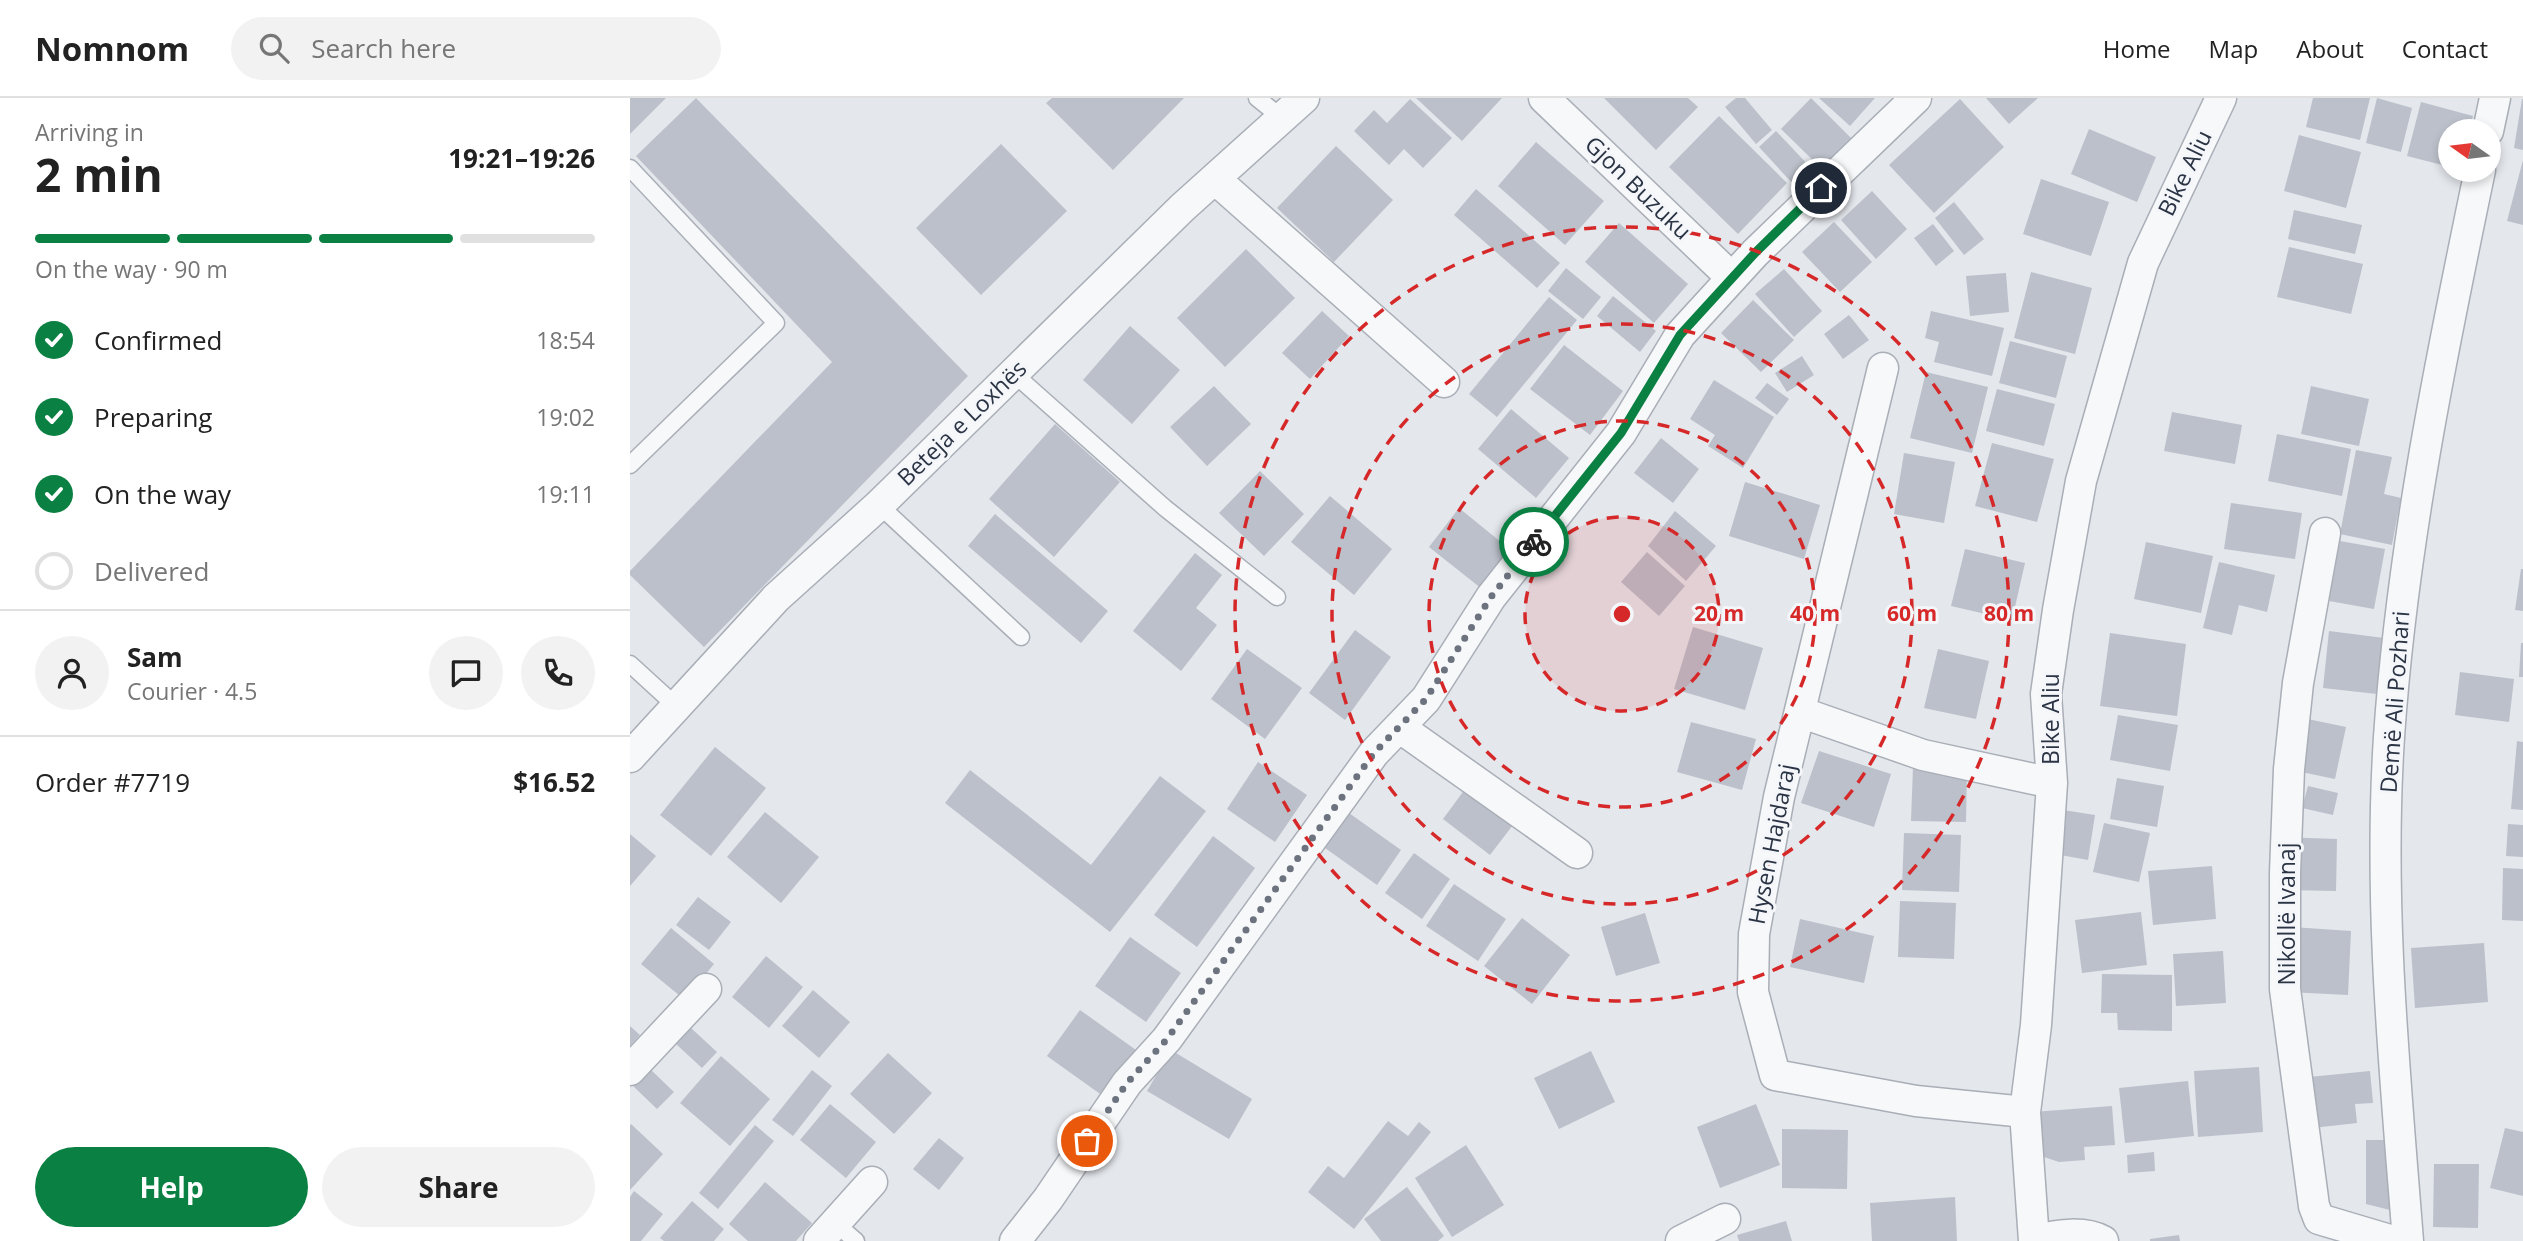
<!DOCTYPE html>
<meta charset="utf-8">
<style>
:root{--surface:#fff;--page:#f2f2f2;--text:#222;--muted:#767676;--line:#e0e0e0;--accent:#0b8043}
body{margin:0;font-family:"Open Sans",sans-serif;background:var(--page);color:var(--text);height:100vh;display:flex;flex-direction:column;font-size:26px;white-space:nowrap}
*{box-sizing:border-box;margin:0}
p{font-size:23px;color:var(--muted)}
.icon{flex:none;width:38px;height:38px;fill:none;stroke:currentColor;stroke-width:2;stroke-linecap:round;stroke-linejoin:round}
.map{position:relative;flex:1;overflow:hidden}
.details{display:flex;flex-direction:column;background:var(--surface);width:630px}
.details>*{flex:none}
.needle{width:46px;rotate:284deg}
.tools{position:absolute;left:1808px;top:21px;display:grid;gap:14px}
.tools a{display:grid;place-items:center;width:63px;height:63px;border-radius:50%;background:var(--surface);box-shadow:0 4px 10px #0003;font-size:35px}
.pin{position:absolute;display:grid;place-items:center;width:60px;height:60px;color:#fff;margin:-30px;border:4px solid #fff;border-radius:50%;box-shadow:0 2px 7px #0007}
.courier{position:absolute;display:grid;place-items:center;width:70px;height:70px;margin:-35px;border:5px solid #0b8043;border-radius:50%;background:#fff;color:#222;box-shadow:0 2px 9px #0007}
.summary em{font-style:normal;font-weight:700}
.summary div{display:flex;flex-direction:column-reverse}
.summary{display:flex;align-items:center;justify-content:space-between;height:119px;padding:0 35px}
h1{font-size:46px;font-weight:700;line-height:52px}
.bar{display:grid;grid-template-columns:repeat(4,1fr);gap:10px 7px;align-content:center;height:84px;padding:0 35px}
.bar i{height:9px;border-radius:5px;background:var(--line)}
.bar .current{background:var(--accent)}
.bar p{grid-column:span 4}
.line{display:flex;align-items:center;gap:18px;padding:0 35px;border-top:2px solid var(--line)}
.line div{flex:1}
.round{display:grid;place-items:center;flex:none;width:74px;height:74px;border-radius:37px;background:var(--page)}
ol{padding:0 35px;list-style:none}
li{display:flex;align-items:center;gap:21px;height:77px}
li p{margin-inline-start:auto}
li .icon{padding:7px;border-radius:50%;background:var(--accent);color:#fff;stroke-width:4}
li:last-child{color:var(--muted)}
li i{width:38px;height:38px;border:4px solid var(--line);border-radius:50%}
.primary-button{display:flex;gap:14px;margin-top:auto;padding:14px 35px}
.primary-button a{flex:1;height:80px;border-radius:42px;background:var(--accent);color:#fff;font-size:28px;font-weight:700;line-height:80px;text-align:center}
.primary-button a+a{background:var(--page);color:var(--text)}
header{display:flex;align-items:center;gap:42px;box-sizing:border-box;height:98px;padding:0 35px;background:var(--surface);border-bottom:2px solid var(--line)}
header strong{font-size:33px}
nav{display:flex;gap:38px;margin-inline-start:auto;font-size:24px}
.search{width:490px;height:63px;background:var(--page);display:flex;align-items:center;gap:18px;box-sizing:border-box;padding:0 24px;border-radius:38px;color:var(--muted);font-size:26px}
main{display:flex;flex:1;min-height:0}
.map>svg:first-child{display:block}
</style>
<header>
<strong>Nomnom</strong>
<div class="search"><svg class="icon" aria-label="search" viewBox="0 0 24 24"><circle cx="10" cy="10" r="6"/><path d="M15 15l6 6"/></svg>Search here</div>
<nav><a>Home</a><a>Map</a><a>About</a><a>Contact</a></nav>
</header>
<main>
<section class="details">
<div class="summary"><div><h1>2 min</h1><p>Arriving in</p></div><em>19:21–19:26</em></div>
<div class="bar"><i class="current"></i><i class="current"></i><i class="current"></i><i></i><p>On the way · 90 m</p></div>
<ol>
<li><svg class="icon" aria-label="check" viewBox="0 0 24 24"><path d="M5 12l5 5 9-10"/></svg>Confirmed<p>18:54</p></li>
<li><svg class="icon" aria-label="check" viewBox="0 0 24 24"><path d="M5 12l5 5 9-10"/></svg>Preparing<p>19:02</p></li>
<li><svg class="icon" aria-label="check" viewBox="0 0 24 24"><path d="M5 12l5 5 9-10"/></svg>On the way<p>19:11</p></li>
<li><i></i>Delivered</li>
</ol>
<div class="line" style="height:126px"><a class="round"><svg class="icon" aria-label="person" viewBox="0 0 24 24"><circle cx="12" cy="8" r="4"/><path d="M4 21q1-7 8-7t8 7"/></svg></a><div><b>Sam</b><p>Courier · 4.5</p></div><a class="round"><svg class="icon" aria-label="chat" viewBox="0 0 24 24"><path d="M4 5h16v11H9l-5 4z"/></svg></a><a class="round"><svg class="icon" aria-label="phone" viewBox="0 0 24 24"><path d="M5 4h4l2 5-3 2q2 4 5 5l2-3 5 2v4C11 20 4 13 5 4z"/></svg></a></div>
<div class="line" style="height:91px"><div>Order #7719</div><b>$16.52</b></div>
<div class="primary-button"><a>Help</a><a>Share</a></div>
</section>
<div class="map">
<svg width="1893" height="1143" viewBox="0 0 1893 1143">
<rect width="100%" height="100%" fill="#e4e7ec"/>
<!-- building -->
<path fill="#bbc0ca" d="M0 0H36L0 36Z
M66 0 338 278 74 549 0 477V473L202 264 6 58Z
M422 0H554L483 72 416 5Z
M786 0H872L832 43Z
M974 0H1058L1068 9 1026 52Z
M1106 0H1115L1142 32 1126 46 1095 9Z
M1181 0 1221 40 1191 70 1151 31Z
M1189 0H1245L1220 28Z
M1356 0H1408L1379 26Z
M1683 0H1740L1730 42 1676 29Z
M1747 0 1782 10 1771 54 1736 45Z
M780 1 822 40 793 70 774 51 759 67 724 33 744 12 757 25Z
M1330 1 1374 49 1304 115 1259 67Z
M1892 1H1893V52L1884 50Z
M1791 4 1843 18 1839 33H1820V69L1777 58Z
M1089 18 1157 85 1108 136 1039 69Z
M1459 31 1526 59 1507 104 1441 76Z
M1146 33 1182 71 1164 87 1129 49Z
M1669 37 1731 54 1716 110 1654 93Z
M906 44 974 103 935 147 868 88Z
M371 46 437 113 351 197 286 130Z
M706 48 763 102 704 164 647 110Z
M1893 62V127L1877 123Z
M1411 81 1479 104 1461 158 1393 136Z
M846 91 930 165 907 190 824 117Z
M1242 93 1277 131 1246 161 1211 122Z
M1324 104 1354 141 1334 157 1305 120Z
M1664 112 1732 127 1725 156 1658 141Z
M1204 124 1242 164 1210 194 1172 154Z
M989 125 1058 186 1024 225 955 164Z
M1303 126 1324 153 1306 168 1284 140Z
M1659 149 1733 166 1721 216 1647 199Z
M616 151 665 200 595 269 547 220Z
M936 170 971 199 953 221 918 193Z
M1154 171 1192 213 1164 239 1125 196Z
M1401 174 1462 190 1445 256 1384 240Z
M1376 175 1379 214 1340 218 1336 178Z
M983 198 1026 233 1010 254 967 218Z
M919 199 947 222 867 319 839 296Z
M1123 202 1164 242 1131 274 1091 235Z
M692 213 719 238 680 281 652 255Z
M1301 213 1374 230 1362 278 1304 264 1309 244 1295 240Z
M1219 217 1239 242 1213 261 1194 236Z
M500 228 550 272 502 326 453 282Z
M1380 243 1437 258 1426 300 1369 285Z
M934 247 993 293 960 337 900 291Z
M1172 258 1184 277 1157 294 1145 275Z
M1296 274 1358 289 1342 355 1280 340Z
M1084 282 1144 319 1113 370 1078 348 1085 337 1060 321Z
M1137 285 1159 301 1147 317 1125 300Z
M584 288 621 326 577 368 540 329Z
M1681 288 1739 301 1729 348 1671 336Z
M1367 291 1425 306 1414 348 1356 333Z
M881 311 939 360 906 400 848 351Z
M1542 314 1612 327 1605 366 1534 353Z
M425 326 490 384 424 459 359 401Z
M1647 336 1721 351 1712 398 1638 383Z
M1031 340 1069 371 1043 405 1004 375Z
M1362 345 1424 361 1407 424 1345 408Z
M1726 352 1762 359 1754 396 1771 400 1762 447 1710 436Z
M1274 355 1325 364 1314 425 1264 416Z
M630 373 674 416 634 458 589 415Z
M1115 384 1190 407 1174 461 1099 438Z
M700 398 762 451 724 497 661 444Z
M1601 405 1672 415 1665 461 1594 451Z
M829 410 882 453 852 491 799 449Z
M1045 413 1086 448 1056 483 1018 448Z
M365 416 478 513 451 545 338 448Z
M1710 443 1755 451 1744 511 1699 503Z
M1516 444 1583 458 1571 515 1504 501Z
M1335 451 1395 465 1382 522 1321 508Z
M1017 454 1055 488 1029 518 991 484Z
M565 455 592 477 566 510 587 527 551 573 503 533Z
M1589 464 1645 477 1637 514 1609 507 1602 537 1573 530Z
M1891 471H1893V513L1885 512Z
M1063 529 1133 550 1115 612 1044 591Z
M725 532 761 559 715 622 679 595Z
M1699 533 1754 540 1747 596 1693 590Z
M1480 535 1556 546 1547 618 1470 608Z
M1891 545H1893V579H1889Z
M617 551 672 590 635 641 581 601Z
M1308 551 1359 563 1346 621 1294 610Z
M1830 574 1884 581 1879 624 1825 617Z
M1488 617 1548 627 1540 673 1480 662Z
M1668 619 1716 629 1705 681 1657 671Z
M1061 624 1126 641 1112 692 1047 674Z
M1887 643 1893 644V712L1881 711Z
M85 649 136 690 81 758 30 717Z
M1189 653 1261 676 1244 729 1171 705Z
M628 664 677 697 645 744 597 711Z
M1283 669 1337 670 1336 724 1281 723Z
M340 672 461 767 530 678 576 713 480 834 315 705Z
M1487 680 1534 688 1527 729 1480 721Z
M838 687 886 723 860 757 813 721Z
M1678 688 1708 695 1703 717 1672 710Z
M1433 712 1465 717 1458 762 1425 756Z
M135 714 189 759 151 805 97 759Z
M719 715 771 752 747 787 695 750Z
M1474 725 1520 735 1509 784 1463 774Z
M1878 726 1893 727V759L1876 758Z
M1274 735 1331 737 1329 794 1272 792Z
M0 736 26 758 0 788Z
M583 738 625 770 567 849 524 817Z
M1652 739 1707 741 1706 793 1651 792Z
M784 755 820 781 792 821 755 795Z
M1582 768 1586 821 1523 827 1518 773Z
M1873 770 1893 771V823L1872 822Z
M824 786 876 821 848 863 796 828Z
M68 799 101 824 79 852 46 827Z
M1270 803 1326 805 1324 861 1268 859Z
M1511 814 1517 867 1452 875 1445 822Z
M1015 815 1030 865 986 878 971 829Z
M892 820 940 857 902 906 854 868Z
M1170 821 1244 838 1234 885 1160 869Z
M1662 829 1721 833 1718 897 1658 894Z
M41 830 84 866 55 902 11 866Z
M500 839 551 875 516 924 465 888Z
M1854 845 1858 904 1785 910 1781 850Z
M1593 853 1596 905 1546 908 1543 856Z
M136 858 173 889 139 930 102 899Z
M1472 876 1542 877V933L1488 932 1487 915H1471Z
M183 892 220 924 189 960 152 928Z
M450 912 506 952 473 998 417 958Z
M0 928 10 937 0 948Z
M61 930 87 954 72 970 46 946Z
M541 952 622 1001 599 1041 517 993Z
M961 953 985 1004 929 1031 904 980Z
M258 955 302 995 264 1036 220 996Z
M91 958 140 1001 100 1048 50 1005Z
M1629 969 1633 1034 1568 1039 1564 973Z
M19 970 44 994 27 1011 3 988Z
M182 972 202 988 163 1038 142 1022Z
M1740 973 1743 1005 1725 1006 1727 1025 1683 1030 1679 979Z
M1558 983 1564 1038 1495 1045 1489 990Z
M200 1006 246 1044 216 1080 170 1042Z
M1126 1006 1150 1067 1090 1090 1067 1029Z
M1482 1008 1485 1047 1454 1049 1455 1062 1429 1064 1411 1058 1403 1014Z
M758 1023 778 1038 789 1024 801 1034 724 1131 678 1094 698 1068 714 1080Z
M1 1026 33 1056 0 1092V1028Z
M125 1027 144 1043 88 1111 69 1095Z
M1875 1030 1893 1034V1098L1860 1090Z
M1152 1031 1218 1032 1217 1091 1152 1090Z
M309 1040 334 1060 309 1092 283 1071Z
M1736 1042H1764V1113L1736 1106Z
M836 1047 874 1107 822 1139 785 1080Z
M1524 1054 1525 1073 1498 1075 1497 1057Z
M1804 1066H1849L1848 1130 1803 1129Z
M135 1084 182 1125 166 1143H118L99 1126Z
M777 1089 814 1138 808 1143H751L734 1121Z
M4 1093 33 1116 11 1143H0V1099Z
M1325 1099 1327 1143H1242L1240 1105Z
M62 1103 94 1131 84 1143H34L30 1140Z
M1156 1123 1162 1143H1109L1107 1137Z
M1549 1137 1550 1143H1520V1141Z"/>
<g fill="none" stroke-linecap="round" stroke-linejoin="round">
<!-- service casing -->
<g stroke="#a9aeb7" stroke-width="19">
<path id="service" d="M627 0 652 20
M0 70 146 225 0 367
M383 275 535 410 647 499
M249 407 391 539
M0 566 46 608
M205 1125 226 1143"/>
</g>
<!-- minor casing -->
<g stroke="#a9aeb7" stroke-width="33">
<path id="minor" d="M914 0 1102 180
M1858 33 1865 0
M585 81 814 284
M1253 270 1149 699 1124 836 1123 894 1145 977 1286 1003 1395 1014
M1695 435 1668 585 1659 671 1655 775V891L1684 1108 1689 1121 1763 1143
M1170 614 1293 657 1422 685
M769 629 947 755
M0 659 146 500 249 407 552 110 674 0
M0 972 76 891
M189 1143 242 1084
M385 1143 418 1101 497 985 537 941 744 655 796 601 861 499 991 335 1050 237 1125 155 1286 0
M1051 1143 1095 1121
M1404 1143 1395 1014 1406 927 1422 685 1416 596 1428 512 1451 383 1513 165 1591 0
M1407 1143C1426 1136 1455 1133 1473 1143
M1778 1143C1765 976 1748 807 1759 639 1772 449 1811 259 1850 72"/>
</g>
<!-- service -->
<use href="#service" stroke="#f7f8fa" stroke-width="16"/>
<!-- minor -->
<use href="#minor" stroke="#f7f8fa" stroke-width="30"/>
</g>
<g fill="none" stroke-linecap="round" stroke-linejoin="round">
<!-- done -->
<path stroke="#6c737f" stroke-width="7" stroke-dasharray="0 12.6" d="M457 1043 497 985 537 941 744 655 796 601 861 499 904 444"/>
<!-- route -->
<path stroke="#0b8043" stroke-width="9" d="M904 444 991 335 1050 237 1125 155 1191 90"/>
</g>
<!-- distance rings -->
<circle cx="992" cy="516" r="97" fill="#d62828" fill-opacity=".12"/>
<g fill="none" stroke="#d62828" stroke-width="3.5" stroke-dasharray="12 9">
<circle cx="992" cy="516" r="97"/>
<circle cx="992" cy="516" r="193"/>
<circle cx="992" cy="516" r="290"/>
<circle cx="992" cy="516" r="387"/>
</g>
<g text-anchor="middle" stroke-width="6" stroke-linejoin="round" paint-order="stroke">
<!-- street labels -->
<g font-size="23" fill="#2b3445" stroke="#f4f6f9">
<text transform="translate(1555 75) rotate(-64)" y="8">Bike Aliu</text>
<text transform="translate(1008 90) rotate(44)" y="8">Gjon Buzuku</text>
<text transform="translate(332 325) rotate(-44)" y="8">Beteja e Loxhës</text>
<text transform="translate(1765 604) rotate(-86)" y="8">Demë Ali Pozhari</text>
<text transform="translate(1421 621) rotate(-90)" y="8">Bike Aliu</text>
<text transform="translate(1142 746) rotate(-79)" y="8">Hysen Hajdaraj</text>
<text transform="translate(1657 816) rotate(-90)" y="8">Nikollë Ivanaj</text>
</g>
</g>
<circle cx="992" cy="516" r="10" fill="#d62828" stroke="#f4f6f9" stroke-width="3.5"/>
<g font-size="21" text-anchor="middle" font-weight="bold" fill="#d62828" stroke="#f4f6f9" stroke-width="6" stroke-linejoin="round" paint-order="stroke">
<text x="1089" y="523">20 m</text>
<text x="1185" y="523">40 m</text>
<text x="1282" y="523">60 m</text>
<text x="1379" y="523">80 m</text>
</g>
</svg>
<div class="tools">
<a><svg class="needle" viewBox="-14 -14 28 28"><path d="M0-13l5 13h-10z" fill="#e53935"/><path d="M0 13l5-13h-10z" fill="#767676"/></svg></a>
</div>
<div class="pin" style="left:457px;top:1043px;background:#ea580c"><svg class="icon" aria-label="bag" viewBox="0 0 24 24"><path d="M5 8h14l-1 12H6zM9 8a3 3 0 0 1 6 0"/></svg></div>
<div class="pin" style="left:1191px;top:90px;background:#1f2937"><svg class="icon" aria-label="home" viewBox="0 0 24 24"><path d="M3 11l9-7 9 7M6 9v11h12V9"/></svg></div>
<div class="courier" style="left:904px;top:444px"><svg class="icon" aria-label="bike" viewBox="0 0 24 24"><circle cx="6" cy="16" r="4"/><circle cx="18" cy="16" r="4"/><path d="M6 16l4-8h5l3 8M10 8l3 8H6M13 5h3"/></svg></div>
</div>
</main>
